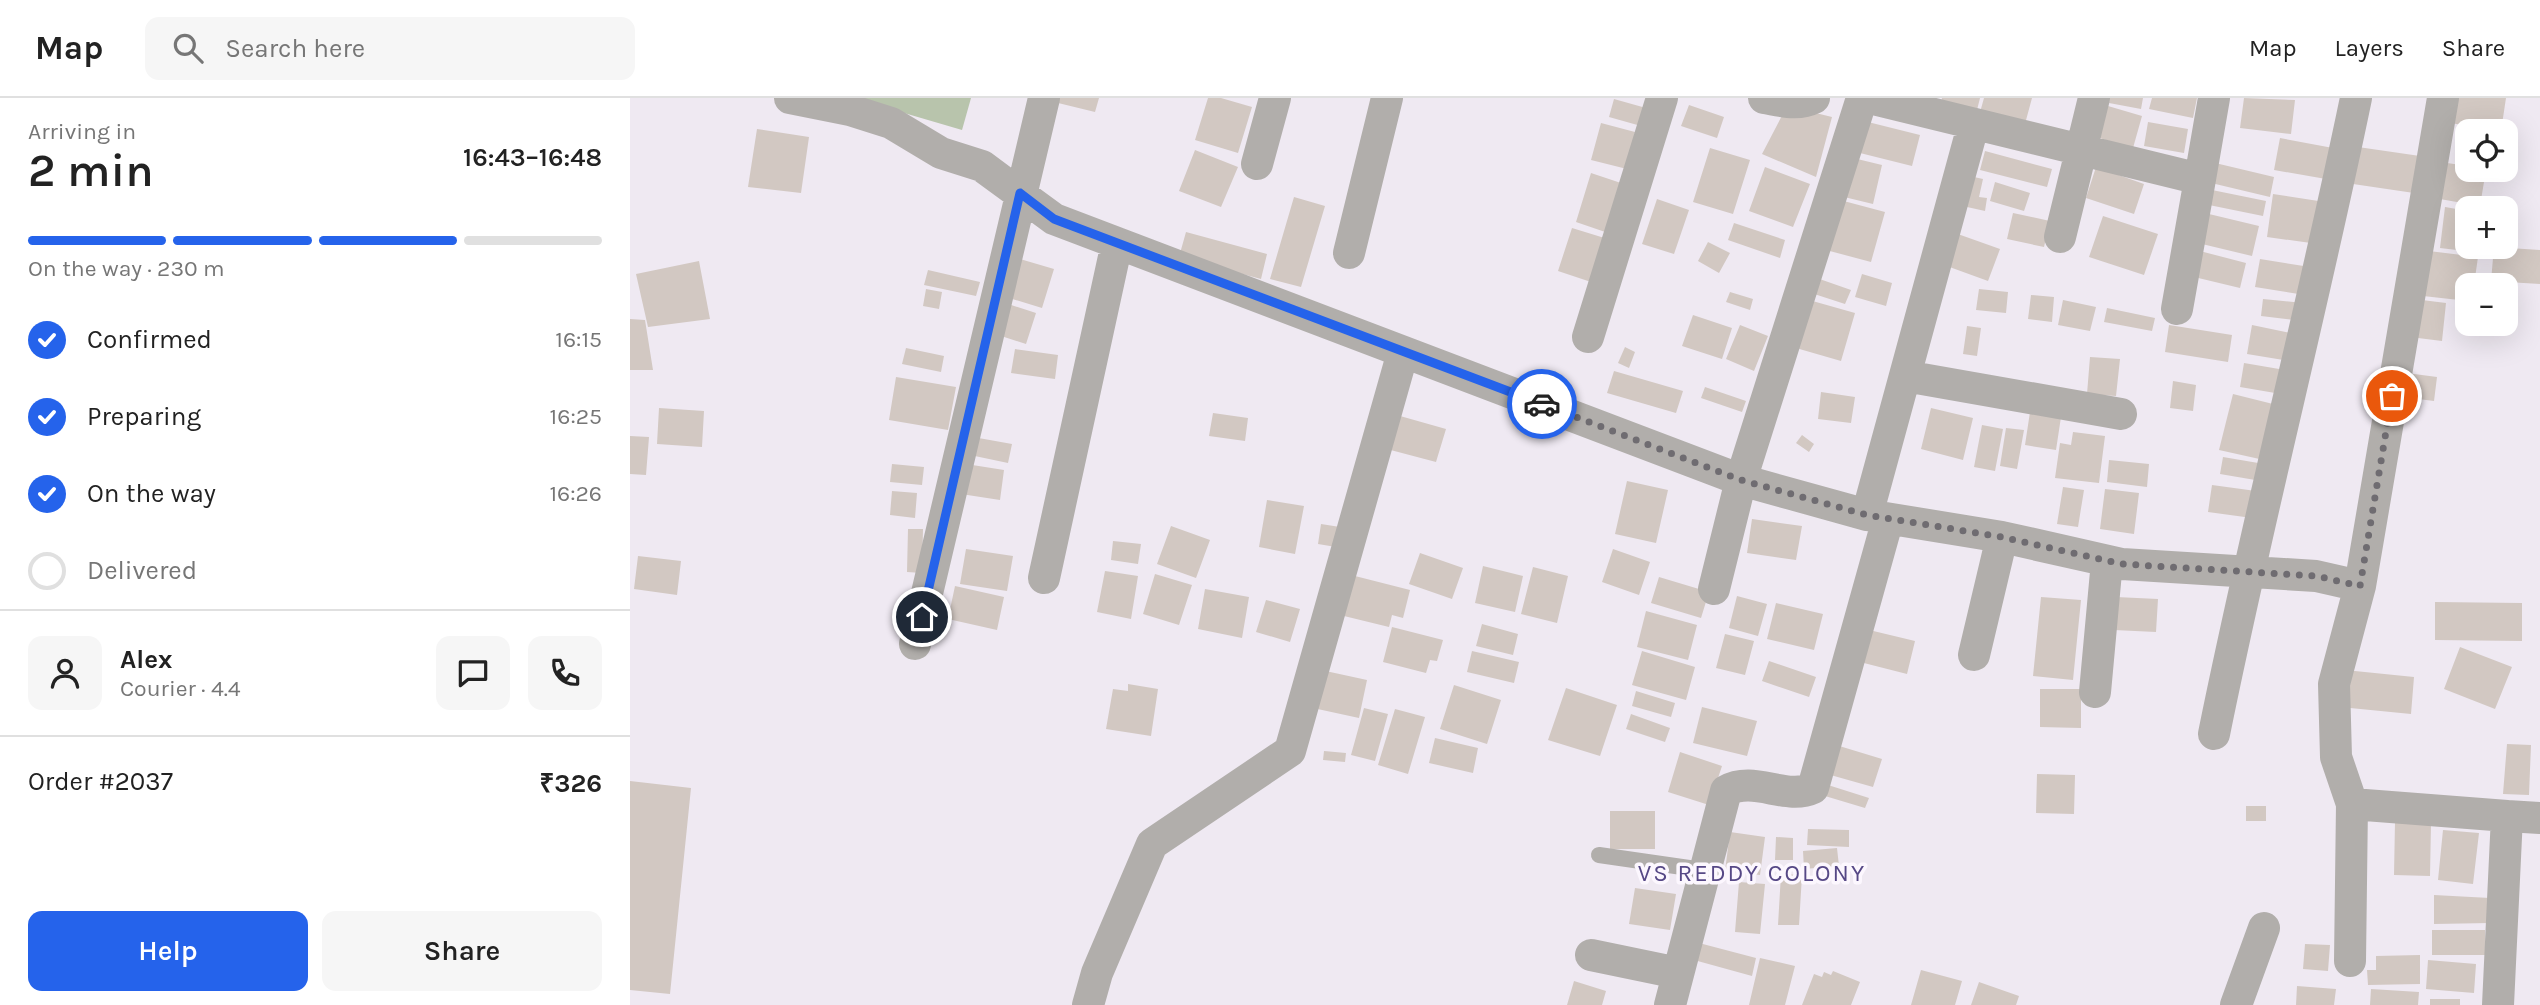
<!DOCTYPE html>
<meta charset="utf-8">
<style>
:root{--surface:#fff;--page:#f6f6f6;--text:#222;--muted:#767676;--line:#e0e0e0;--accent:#2563eb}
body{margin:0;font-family:Karla,sans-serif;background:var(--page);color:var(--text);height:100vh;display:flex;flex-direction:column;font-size:26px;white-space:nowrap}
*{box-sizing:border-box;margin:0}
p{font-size:23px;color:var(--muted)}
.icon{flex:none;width:38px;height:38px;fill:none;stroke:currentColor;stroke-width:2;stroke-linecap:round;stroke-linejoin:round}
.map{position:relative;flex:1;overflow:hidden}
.panel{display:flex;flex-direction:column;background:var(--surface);width:630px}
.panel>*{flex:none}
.controls{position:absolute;left:1825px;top:21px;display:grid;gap:14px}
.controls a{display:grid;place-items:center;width:63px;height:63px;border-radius:14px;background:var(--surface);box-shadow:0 7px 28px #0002;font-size:35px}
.pin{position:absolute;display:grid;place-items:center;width:60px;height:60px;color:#fff;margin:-30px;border:4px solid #fff;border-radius:50%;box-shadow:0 2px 7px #0007}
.courier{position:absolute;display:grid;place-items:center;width:70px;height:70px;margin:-35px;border:5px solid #2563eb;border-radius:50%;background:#fff;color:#222;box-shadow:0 2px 9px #0007}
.overview em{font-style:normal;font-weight:600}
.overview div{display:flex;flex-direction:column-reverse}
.overview{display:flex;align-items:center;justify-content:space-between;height:119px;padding:0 28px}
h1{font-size:46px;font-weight:600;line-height:52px}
.bar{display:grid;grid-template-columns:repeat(4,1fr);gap:10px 7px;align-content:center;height:84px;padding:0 28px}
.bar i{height:9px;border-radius:5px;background:var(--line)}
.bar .active{background:var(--accent)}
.bar p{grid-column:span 4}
.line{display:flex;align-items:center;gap:18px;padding:0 28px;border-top:2px solid var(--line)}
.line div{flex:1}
.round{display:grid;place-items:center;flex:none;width:74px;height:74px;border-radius:14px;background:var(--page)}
ol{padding:0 28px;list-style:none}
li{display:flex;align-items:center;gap:21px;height:77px}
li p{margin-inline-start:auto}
li .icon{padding:7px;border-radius:50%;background:var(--accent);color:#fff;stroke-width:4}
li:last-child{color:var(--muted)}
li i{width:38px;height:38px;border:4px solid var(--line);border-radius:50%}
.button{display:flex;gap:14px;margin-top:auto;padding:14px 28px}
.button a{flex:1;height:80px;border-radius:14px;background:var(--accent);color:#fff;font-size:28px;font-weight:600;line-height:80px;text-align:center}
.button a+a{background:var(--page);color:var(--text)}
header{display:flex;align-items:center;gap:42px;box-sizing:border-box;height:98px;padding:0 35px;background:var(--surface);border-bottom:2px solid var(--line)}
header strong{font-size:33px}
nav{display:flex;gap:38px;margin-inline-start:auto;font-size:24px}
.search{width:490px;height:63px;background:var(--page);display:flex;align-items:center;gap:18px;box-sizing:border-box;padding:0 24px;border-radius:14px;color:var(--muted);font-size:26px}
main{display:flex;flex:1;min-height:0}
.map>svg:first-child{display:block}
</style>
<header>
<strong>Map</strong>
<div class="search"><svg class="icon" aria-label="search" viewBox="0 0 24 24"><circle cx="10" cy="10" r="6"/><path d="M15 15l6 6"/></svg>Search here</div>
<nav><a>Map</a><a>Layers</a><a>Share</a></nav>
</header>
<main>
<section class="panel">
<div class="overview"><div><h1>2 min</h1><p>Arriving in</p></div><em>16:43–16:48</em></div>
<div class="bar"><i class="active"></i><i class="active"></i><i class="active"></i><i></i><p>On the way · 230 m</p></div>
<ol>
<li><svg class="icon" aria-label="check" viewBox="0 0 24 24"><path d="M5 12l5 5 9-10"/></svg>Confirmed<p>16:15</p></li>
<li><svg class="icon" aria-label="check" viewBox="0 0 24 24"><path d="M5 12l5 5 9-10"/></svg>Preparing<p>16:25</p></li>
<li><svg class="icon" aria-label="check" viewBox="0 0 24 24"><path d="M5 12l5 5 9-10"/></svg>On the way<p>16:26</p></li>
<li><i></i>Delivered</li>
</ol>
<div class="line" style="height:126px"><a class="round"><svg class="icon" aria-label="person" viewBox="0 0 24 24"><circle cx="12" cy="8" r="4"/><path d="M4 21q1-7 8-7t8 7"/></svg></a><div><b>Alex</b><p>Courier · 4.4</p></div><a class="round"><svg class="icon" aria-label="chat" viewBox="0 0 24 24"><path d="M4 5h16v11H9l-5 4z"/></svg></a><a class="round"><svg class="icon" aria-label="phone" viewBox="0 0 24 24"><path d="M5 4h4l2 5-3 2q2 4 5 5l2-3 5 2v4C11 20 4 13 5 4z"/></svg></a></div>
<div class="line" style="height:91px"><div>Order #2037</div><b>₹326</b></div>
<div class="button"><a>Help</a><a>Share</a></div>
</section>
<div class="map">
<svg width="1910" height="907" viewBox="0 0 1910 907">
<rect width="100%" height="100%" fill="#efe9f2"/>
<!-- green -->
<path fill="#b8c4ac" d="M223 0H341L332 32Z"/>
<!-- building -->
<path fill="#d2c8c2" d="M425 0H469L465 14 424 4Z
M578 0H591L622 9 608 55 565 42Z
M1312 0H1350L1345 20 1309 12Z
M1354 0H1402L1392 37 1347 25Z
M1480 0H1513L1511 11 1479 5Z
M1522 0H1567L1563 20 1519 11Z
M1614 0 1665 2 1661 36 1610 30Z
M1824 0H1876L1871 33 1820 25Z
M984 1 1016 10 1011 28 979 19Z
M1059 7 1094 19 1087 40 1051 28Z
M1157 8 1202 19 1186 79 1132 56Z
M1478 8 1512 18 1503 50 1469 40Z
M1230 22 1290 37 1282 68 1222 53Z
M1518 24 1558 31 1554 55 1514 48Z
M971 25 1005 34 997 71 961 62Z
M127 31 179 39 171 95 118 89Z
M1833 33H1838V63L1829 62Z
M1650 40 1703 50 1696 81 1644 72Z
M1728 49 1790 58 1784 95 1723 86Z
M1080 50 1120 62 1103 116 1063 104Z
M565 52 608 69 591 109 549 93Z
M1355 53 1422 71 1417 89 1350 72Z
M1219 59 1252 67 1243 106 1210 98Z
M1581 64 1644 79 1640 99 1577 84Z
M1810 64 1838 68V72H1856L1850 108 1804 100Z
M1135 69 1180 86 1163 129 1119 113Z
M1466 69 1514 86 1504 116 1456 100Z
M961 75 997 87 981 136 946 124Z
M1335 77 1353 81 1349 99 1357 100 1355 113 1328 107Z
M1365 84 1400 95 1394 113 1360 103Z
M1582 92 1636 103 1633 118 1579 107Z
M1643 96 1695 104 1688 146 1637 139Z
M664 99 695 108 671 189 640 181Z
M1027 101 1059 112 1044 156 1012 146Z
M1210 102 1255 114 1241 164 1196 152Z
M1815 109 1838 113V149H1853L1852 155 1810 150Z
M1383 115 1420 123 1414 149 1377 141Z
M1579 116 1629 128 1622 158 1572 146Z
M1473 118 1528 136 1514 177 1459 159Z
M1104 125 1155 142 1150 160 1098 142Z
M942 130 981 142 967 186 928 173Z
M556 134 637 156 631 181 549 159Z
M1325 135 1370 151 1358 183 1314 167Z
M1078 144 1100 155 1089 175 1068 163Z
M1864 149 1910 152V186L1861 183Z
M1566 152 1616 165 1610 190 1560 178Z
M1799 153 1848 159 1844 187H1838V203L1793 198Z
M390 161 424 171 412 210 379 200Z
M1630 161 1680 169 1675 197 1625 189Z
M69 163 80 221 18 229 6 176Z
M298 172 350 184 346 198 294 187Z
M1232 176 1262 185 1256 208 1225 199Z
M1181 178 1221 192 1215 206 1175 193Z
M296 191 312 194 309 211 293 208Z
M1349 191 1378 194 1376 215 1346 212Z
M1100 194 1123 201 1120 212 1096 204Z
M1401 197 1424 199 1422 224 1398 221Z
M1633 201 1674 205 1673 223 1631 218Z
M1784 201 1816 205 1812 243 1780 239Z
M1179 202 1225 215 1211 263 1166 250Z
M1433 202 1466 209 1460 233 1428 227Z
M375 205 406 215 396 246 365 236Z
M1477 210 1525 220 1522 233 1474 224Z
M1063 217 1102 230 1092 261 1052 248Z
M0 221 15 222 23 272H0Z
M1110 227 1138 238 1124 273 1096 261Z
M1539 227 1602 237 1598 264 1535 254Z
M1622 227 1665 236 1660 263 1617 256Z
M1337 228 1351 230 1347 258 1333 256Z
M995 249 1005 254 999 270 988 265Z
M276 250 314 258 311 274 272 266Z
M385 251 428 257 425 281 381 275Z
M1460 259 1490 261 1486 298 1457 296Z
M1614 265 1655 272 1651 296 1610 289Z
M984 273 1053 293 1046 315 977 295Z
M1769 274 1807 279 1804 303 1765 298Z
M266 279 326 289 318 332 259 322Z
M1543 283 1566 287 1563 313 1540 310Z
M1075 289 1116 303 1112 314 1071 300Z
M1191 294 1225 299 1221 325 1188 321Z
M1603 296 1647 307 1634 362 1589 352Z
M29 310 74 313 72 349 27 346Z
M1301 310 1343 320 1333 362 1291 351Z
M1400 314 1431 319 1426 352 1395 347Z
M583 315 618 320 615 343 579 338Z
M763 316 816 331 806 364 753 350Z
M1352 327 1373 331 1365 373 1344 369Z
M1376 330 1394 332 1387 371 1370 368Z
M1443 334 1475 338 1469 385 1425 380 1430 345 1441 347Z
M1172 337 1184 346 1179 354 1166 345Z
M0 338 19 339 16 377 0 376Z
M343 339 382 346 378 365 340 357Z
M1593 359 1640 367 1637 384 1590 376Z
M1479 362 1519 366 1517 389 1477 384Z
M262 366 294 369 292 387 260 384Z
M336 366 374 372 370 402 331 396Z
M997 383 1038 392 1026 445 985 436Z
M1582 387 1626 393 1622 420 1578 414Z
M1433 389 1454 392 1448 429 1427 426Z
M1475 391 1509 395 1504 436 1470 431Z
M262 393 287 395 285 420 260 417Z
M637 402 674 408 665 456 629 449Z
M1122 421 1172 428 1166 462 1117 455Z
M691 426 710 429 706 449 688 446Z
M541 428 580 442 566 480 527 466Z
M278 431H293L292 475 277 474Z
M483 443 511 446 508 466 481 462Z
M336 451 383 458 377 493 330 486Z
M983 451 1020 464 1009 497 972 484Z
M790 455 833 470 822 501 779 486Z
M8 458 51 463 47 497 4 491Z
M853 468 893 478 885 514 845 505Z
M903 469 938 478 927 525 891 516Z
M475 473 508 478 501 521 467 514Z
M525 476 562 487 549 527 513 516Z
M725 478 780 492 773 520 762 517 759 529 714 518Z
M1029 479 1079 494 1071 520 1021 505Z
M325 488 374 499 367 532 318 521Z
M575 491 619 499 612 540 568 531Z
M1107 498 1137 506 1128 538 1099 530Z
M1411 499 1451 502 1443 582 1403 578Z
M1486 499 1528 501 1526 534 1484 532Z
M636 502 670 511 660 544 626 534Z
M1805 504 1892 505V543L1805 542Z
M1146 505 1193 516 1184 552 1137 541Z
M1016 513 1067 527 1058 562 1007 549Z
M852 526 888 536 883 557 846 548Z
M762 529 813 542 807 563 800 562 796 575 753 564Z
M1235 531 1285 543 1277 576 1226 563Z
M1095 536 1124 543 1115 577 1086 570Z
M1830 549 1882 569 1865 611 1814 591Z
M842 553 889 564 884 585 837 574Z
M1012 553 1065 569 1056 602 1002 587Z
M1139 563 1186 579 1179 599 1132 583Z
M691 572 737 582 729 620 683 610Z
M1715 572 1784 579 1781 616 1710 609Z
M498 586 528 591 521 638 476 631 483 591 498 593Z
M824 587 871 602 857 646 810 631Z
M936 590 987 607 970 658 918 642Z
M1410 591H1451V630L1410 629Z
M1006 593 1045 605 1041 619 1002 608Z
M1072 609 1127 623 1117 658 1063 645Z
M734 610 758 616 745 663 721 657Z
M765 611 795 619 778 676 748 667Z
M1001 616 1040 630 1035 644 996 631Z
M805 640 848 650 843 675 799 665Z
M1877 646 1901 647 1899 697 1873 696Z
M1206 647 1252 661 1243 689 1197 676Z
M694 653 716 655 715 664 693 662Z
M1050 654 1092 668 1079 707 1038 694Z
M1407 676 1445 677 1444 716 1406 715Z
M0 683 61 690 40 896 0 892Z
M1198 687 1239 700 1235 710 1195 698Z
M1616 708H1636V723H1616Z
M980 713H1025V751H980Z
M1765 724 1801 725 1800 778 1764 777Z
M1178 731 1219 732V749L1177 747Z
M1813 732 1849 735 1843 786 1808 782Z
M1100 734 1135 739 1130 777 1095 773Z
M1146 739 1163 740V762H1145Z
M1207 750 1209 768 1174 771 1173 753Z
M1151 776 1172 777 1169 827H1148Z
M1109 784 1135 786 1130 836 1105 834Z
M1005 790 1046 796 1040 832 999 826Z
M1804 797 1860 800V825L1804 826Z
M1802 832H1855V857H1802Z
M1069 845 1126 860 1122 878 1064 862Z
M1675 846 1700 847 1698 873 1673 871Z
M1790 857V886L1738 887 1737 872H1746V858Z
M1130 860 1165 868 1155 907H1119Z
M1798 862 1846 866 1844 895 1796 891Z
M1291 872 1332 883 1325 907H1281Z
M1203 873 1230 884 1221 907H1172L1184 876 1192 879 1194 874 1201 877Z
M944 883 976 893 972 907H937Z
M1349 884 1389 898 1386 907H1341Z
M1667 888 1706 891 1704 907H1666Z
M1741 891 1789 894 1788 907H1740Z
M1800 901H1830V907H1800Z"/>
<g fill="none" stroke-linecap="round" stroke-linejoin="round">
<!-- lane -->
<path stroke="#b1aeab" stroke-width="16" d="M969 757 1073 772"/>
<!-- street -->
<path stroke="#b1aeab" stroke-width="32" d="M160 0 220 12 261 25 311 55 352 68 424 121 1111 382 1237 417 1372 439 1492 466 1686 478 1730 488
M1134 0C1152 3 1168 8 1184 0
M1239 0 1570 81 1584 0
M1813 0 1730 488 1704 586 1706 659 1722 706 1877 718
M627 66 645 0
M1430 139 1464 0
M719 155 757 0
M1547 211 1570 81
M958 239 1032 0
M1275 278 1491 316
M1237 417 1343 28
M414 480 487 145
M1084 491 1111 382 1232 0
M285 546 414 0
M1344 557 1372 439
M1465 594 1477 463
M1584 636C1627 423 1682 213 1726 0
M961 857 1048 875
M1720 863 1722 706
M458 907 467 875 522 746 660 653 773 254
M1040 907 1096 693C1124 677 1156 703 1183 690L1258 421
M1606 907 1634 830
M1868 907 1877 718 1910 720"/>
</g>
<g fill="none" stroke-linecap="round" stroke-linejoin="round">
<!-- done -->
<path stroke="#6f6c71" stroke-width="7" stroke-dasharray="0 12.6" d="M912 306 1111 382 1237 417 1372 439 1492 466 1686 478 1730 488 1762 298"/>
<!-- route -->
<path stroke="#2563eb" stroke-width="9" d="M292 519 390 95 424 121 912 306"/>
</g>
<g text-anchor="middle" stroke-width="7" stroke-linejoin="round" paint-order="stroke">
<!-- neighbourhood labels -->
<g font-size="24" letter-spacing="2" fill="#564886" stroke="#fcf7fe">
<text x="1122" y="783">VS REDDY COLONY</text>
</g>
</g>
</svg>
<div class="controls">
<a><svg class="icon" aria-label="locate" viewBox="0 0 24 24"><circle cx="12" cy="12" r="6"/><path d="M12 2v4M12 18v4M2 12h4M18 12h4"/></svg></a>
<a>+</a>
<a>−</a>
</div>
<div class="pin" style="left:1762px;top:298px;background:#ea580c"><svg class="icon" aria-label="bag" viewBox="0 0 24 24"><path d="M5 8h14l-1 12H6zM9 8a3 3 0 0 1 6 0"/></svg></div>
<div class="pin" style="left:292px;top:519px;background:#1f2937"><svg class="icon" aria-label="home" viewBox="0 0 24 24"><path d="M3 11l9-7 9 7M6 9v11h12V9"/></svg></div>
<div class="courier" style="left:912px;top:306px"><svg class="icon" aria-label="car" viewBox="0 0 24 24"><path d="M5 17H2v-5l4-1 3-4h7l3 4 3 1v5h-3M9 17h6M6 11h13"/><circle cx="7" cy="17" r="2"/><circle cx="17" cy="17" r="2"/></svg></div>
</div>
</main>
